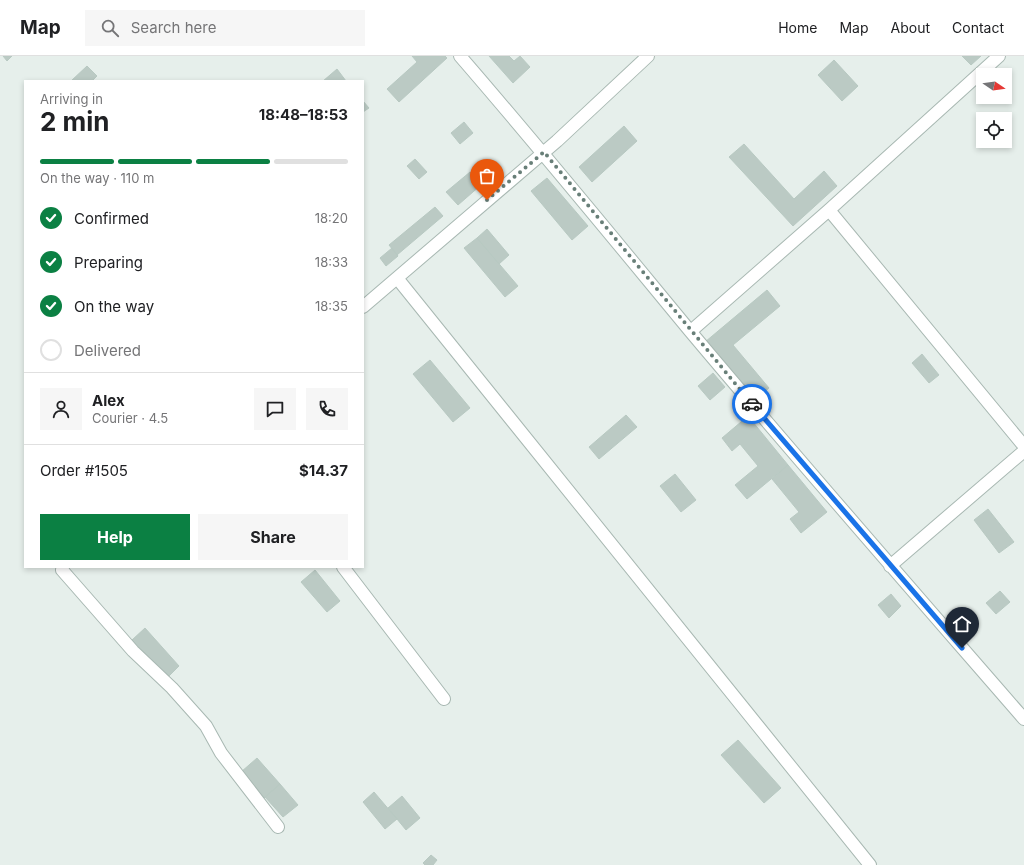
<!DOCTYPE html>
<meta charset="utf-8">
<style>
:root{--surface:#fff;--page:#f6f6f6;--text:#202124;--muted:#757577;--line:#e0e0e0;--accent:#0b8043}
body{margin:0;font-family:Inter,sans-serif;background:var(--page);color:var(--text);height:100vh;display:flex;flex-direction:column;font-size:15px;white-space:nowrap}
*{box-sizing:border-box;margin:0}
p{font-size:13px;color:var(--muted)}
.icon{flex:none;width:22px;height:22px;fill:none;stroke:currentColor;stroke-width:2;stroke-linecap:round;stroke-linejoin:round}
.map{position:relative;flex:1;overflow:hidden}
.details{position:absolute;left:24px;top:24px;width:340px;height:488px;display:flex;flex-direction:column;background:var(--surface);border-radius:0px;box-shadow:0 2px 6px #0003}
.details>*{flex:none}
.needle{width:26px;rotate:103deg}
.buttons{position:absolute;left:976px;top:12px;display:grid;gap:8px}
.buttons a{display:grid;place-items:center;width:36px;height:36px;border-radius:0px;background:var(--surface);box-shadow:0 2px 6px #0003;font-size:20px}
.pin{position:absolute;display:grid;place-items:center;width:34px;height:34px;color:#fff;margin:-41px -17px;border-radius:50% 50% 50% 0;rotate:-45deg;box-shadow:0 0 4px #0007}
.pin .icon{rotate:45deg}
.courier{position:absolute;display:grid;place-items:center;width:40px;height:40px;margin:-20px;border:3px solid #1a73e8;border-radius:50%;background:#fff;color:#222;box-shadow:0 1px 5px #0007}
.headline em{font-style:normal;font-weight:700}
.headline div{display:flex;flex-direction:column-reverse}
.headline{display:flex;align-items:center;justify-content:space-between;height:68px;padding:0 16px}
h1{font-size:26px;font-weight:700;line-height:30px}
.bar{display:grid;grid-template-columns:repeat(4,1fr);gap:6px 4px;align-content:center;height:48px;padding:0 16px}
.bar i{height:5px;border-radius:3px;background:var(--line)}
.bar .current{background:var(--accent)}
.bar p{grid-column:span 4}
.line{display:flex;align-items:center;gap:10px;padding:0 16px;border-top:1px solid var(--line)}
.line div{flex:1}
.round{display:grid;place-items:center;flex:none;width:42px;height:42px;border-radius:0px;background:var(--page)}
ol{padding:0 16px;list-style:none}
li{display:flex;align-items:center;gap:12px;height:44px}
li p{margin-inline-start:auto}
li .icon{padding:4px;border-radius:50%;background:var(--accent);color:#fff;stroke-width:4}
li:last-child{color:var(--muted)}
li i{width:22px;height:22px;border:2px solid var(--line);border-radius:50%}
.action{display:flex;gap:8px;margin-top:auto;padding:8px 16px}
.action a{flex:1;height:46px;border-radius:0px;background:var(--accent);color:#fff;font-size:16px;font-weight:700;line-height:46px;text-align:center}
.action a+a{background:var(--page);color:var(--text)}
header{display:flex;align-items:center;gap:24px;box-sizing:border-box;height:56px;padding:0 20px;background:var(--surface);border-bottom:1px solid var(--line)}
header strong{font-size:19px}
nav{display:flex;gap:22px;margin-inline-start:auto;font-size:14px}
.search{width:280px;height:36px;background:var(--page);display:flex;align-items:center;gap:10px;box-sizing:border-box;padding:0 14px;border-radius:0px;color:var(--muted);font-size:15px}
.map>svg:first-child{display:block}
</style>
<header>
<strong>Map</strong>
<div class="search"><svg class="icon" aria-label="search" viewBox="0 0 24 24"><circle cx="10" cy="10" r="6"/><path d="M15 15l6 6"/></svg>Search here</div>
<nav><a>Home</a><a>Map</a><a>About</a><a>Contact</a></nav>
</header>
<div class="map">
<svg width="1024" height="809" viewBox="0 0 1024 809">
<rect width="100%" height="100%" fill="#e6efeb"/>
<!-- building -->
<path fill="#bbcac4" stroke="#b8c9c2" d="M3 0H12L7 5Z
M412 0H445L447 2 399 46 387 33 417 6Z
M489 0H509L514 5 520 0 530 11 513 27Z
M962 0H981L971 9Z
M834 4 858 30 842 45 818 19Z
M87 10 97 20 92 25H71Z
M337 13 346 25H323Z
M363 45 369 52 363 56Z
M464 66 473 77 460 88 451 77Z
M624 70 637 85 592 126 579 111Z
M744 88 794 143 824 115 837 130 793 170 729 101Z
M415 103 427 116 419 123 407 110Z
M470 116 481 129 458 149 446 136Z
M547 122 588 170 572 184 531 135Z
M435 151 443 160 397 199 389 189Z
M487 173 509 199 499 208 477 182Z
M477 182 518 230 505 241 464 192Z
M392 192 398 200 386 210 380 202Z
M767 234 780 250 733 289 769 332 754 344 705 286Z
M922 298 939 319 929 327 912 307Z
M430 304 470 352 453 366 413 318Z
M713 317 725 331 710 344 698 330Z
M626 359 637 371 599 403 589 391Z
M748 360 788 409 747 443 735 429 758 410 740 388 732 395 722 382Z
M788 409 827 456 801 477 790 463 799 456 772 423Z
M675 418 696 444 681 456 660 430Z
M988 453 1014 486 999 497 974 464Z
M315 514 340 545 327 556 301 526Z
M1000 535 1010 546 996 558 986 547Z
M891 538 901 550 889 562 878 549Z
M145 572 179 610 167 622 132 584Z
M738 684 781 732 764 747 721 699Z
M257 702 280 728 264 742 241 716Z
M280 728 298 749 283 761 265 741Z
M374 736 397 763 385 773 363 746Z
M402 740 420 762 406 774 388 752Z
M431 799 437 804 433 809H425L423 807Z"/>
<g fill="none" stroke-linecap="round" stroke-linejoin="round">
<!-- minor casing -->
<g stroke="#a8b8b2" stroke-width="14">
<path id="minor" d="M460 0C538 90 614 183 690 275 800 406 912 534 1024 663
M829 154 1024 390
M397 222 870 809
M363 251 557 85 648 0
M691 275 829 154 999 0
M890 510 1024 395
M63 511 62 514 133 595 172 632 206 670 221 697 278 771
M343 511 444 643"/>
</g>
<!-- minor -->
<use href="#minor" stroke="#fff" stroke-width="12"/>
</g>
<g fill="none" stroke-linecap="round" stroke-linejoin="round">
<!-- done -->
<path stroke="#687f78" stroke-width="4" stroke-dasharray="0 7.2" d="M487 144 544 96 752 348"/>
<!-- route -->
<path stroke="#1a73e8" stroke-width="5" d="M752 348 962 592"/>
</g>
</svg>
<div class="buttons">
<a><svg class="needle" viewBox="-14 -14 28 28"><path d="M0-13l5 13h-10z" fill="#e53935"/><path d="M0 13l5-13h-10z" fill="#757577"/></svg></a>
<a><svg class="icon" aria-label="locate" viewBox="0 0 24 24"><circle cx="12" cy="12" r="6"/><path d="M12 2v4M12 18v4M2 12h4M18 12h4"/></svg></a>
</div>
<div class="pin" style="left:487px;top:144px;background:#ea580c"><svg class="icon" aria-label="bag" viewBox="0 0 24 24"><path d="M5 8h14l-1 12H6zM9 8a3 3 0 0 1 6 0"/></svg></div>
<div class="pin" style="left:962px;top:592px;background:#1f2937"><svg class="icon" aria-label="home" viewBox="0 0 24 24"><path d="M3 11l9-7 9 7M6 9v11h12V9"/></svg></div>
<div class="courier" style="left:752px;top:348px"><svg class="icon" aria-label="car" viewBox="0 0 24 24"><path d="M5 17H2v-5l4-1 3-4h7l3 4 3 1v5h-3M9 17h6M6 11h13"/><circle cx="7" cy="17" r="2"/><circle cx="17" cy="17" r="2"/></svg></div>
<section class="details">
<div class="headline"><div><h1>2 min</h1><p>Arriving in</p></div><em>18:48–18:53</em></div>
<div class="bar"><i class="current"></i><i class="current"></i><i class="current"></i><i></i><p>On the way · 110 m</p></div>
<ol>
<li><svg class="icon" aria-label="check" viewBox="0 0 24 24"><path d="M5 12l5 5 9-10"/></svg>Confirmed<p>18:20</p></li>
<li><svg class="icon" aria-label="check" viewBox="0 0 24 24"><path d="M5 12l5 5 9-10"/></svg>Preparing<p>18:33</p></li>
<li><svg class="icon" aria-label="check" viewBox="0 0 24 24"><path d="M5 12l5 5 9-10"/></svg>On the way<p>18:35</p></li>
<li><i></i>Delivered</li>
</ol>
<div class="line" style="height:72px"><a class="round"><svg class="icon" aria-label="person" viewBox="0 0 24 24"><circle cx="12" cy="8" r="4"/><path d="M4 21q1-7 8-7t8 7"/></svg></a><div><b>Alex</b><p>Courier · 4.5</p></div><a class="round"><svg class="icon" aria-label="chat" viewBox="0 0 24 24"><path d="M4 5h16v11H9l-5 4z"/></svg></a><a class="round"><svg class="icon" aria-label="phone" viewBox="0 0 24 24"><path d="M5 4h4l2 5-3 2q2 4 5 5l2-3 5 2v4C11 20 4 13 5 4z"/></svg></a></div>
<div class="line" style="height:52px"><div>Order #1505</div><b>$14.37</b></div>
<div class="action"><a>Help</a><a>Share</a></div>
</section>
</div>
